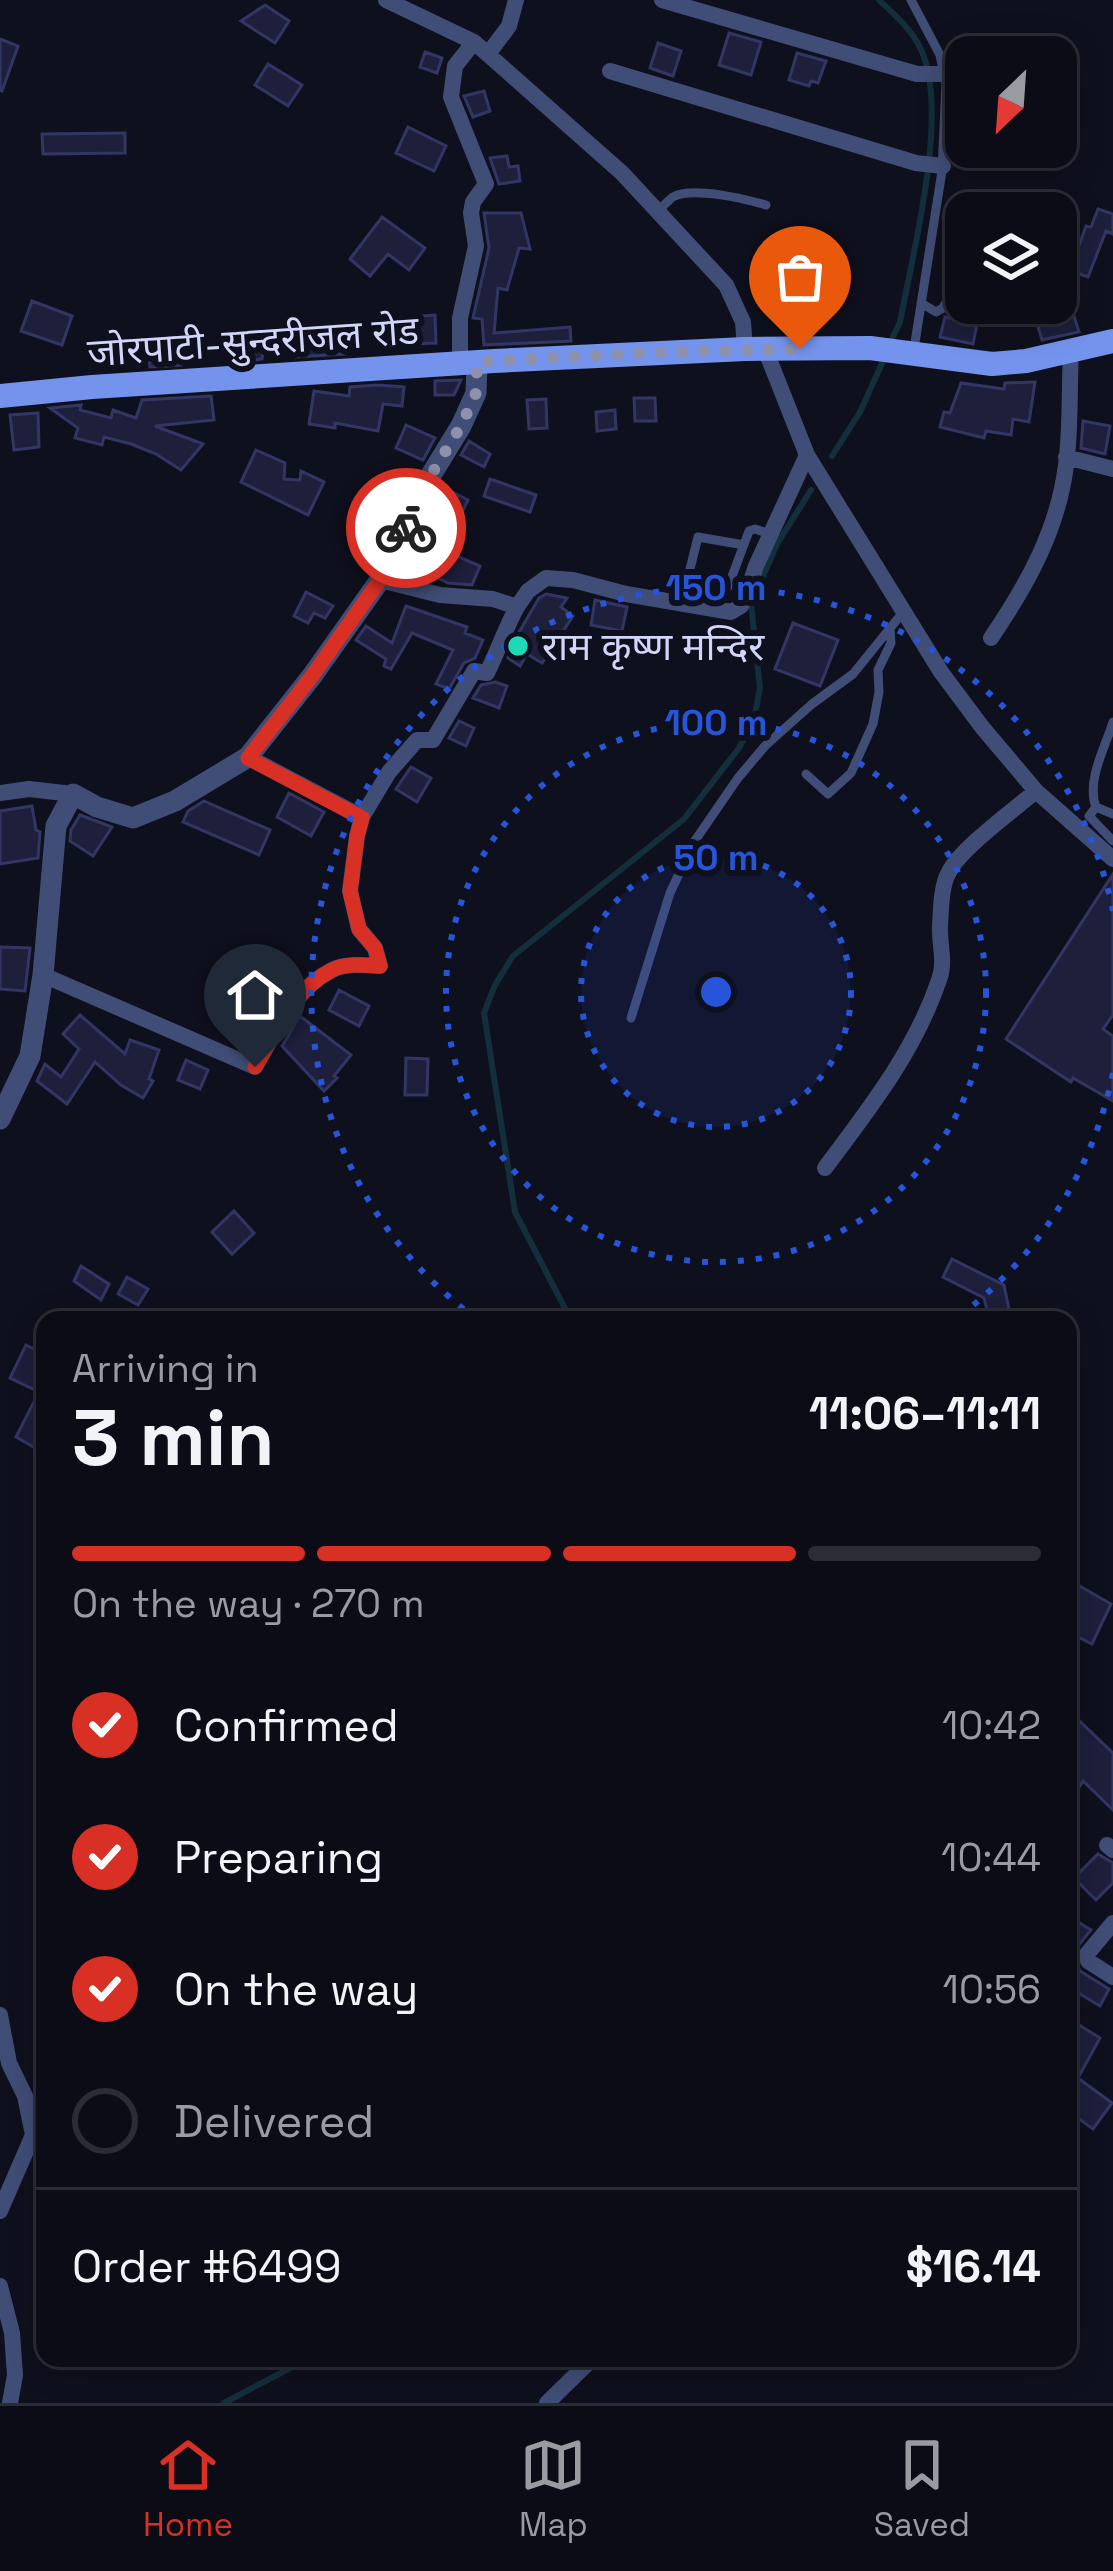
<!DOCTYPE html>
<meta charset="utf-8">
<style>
:root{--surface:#0b0c16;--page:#191a23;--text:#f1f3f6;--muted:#9a9ba1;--line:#2b2c35;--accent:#d93025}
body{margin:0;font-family:"Space Grotesk","Noto Sans Devanagari",sans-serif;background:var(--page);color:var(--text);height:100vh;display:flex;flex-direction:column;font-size:45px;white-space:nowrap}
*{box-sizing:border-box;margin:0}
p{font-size:39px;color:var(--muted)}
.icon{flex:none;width:66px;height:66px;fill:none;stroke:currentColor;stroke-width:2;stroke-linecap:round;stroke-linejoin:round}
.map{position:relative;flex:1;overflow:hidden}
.side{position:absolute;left:36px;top:1311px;width:1041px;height:1056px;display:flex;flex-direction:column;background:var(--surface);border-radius:24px;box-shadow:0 6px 30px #0003,0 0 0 3px var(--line)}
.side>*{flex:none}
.needle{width:78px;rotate:205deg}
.fabs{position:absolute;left:945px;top:36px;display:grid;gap:24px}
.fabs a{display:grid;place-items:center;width:132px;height:132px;border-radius:24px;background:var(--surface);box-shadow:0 6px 30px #0003,0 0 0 3px var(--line);font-size:60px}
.pin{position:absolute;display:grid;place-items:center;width:102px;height:102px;color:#fff;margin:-123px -51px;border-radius:50% 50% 50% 0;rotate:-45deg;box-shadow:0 0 12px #0007}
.pin .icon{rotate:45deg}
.courier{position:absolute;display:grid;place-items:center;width:120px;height:120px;margin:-60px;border:9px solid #d93025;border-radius:50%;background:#fff;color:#222;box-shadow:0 3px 15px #0007}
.head em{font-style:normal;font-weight:600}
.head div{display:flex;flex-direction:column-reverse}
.head{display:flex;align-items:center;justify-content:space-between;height:204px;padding:0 36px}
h1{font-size:78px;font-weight:600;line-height:90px}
.bar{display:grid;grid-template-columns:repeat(4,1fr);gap:18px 12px;align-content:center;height:144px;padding:0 36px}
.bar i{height:15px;border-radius:9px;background:var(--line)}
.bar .selected{background:var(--accent)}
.bar p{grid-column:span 4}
.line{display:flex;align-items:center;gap:30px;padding:0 36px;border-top:3px solid var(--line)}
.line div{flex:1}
ol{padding:0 36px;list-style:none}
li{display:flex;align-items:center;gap:36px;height:132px}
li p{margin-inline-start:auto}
li .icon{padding:12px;border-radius:50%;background:var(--accent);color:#fff;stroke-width:4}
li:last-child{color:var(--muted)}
li i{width:66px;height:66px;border:6px solid var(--line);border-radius:50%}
.dock{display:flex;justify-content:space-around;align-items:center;height:168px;border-top:3px solid var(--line);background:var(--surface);font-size:33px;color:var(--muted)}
.dock a{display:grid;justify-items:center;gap:6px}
.dock .selected{color:var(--accent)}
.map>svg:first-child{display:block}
</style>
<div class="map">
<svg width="1113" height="2403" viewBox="0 0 1113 2403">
<rect width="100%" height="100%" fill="#0f101d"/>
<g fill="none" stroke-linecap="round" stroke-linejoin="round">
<!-- stream -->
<path stroke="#132f3c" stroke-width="6" d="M879 0C897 17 916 33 924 57 947 122 913 253 900 322L891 341
M832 456 860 412 884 359
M571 1320 515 1212 484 1013 495 985 513 956 684 819 739 748 754 719 760 688 751 604 777 544 811 490
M224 2403 298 2364 300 2358"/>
</g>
<!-- building -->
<path fill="#1d1f3b" stroke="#323664" stroke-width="3" d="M265 5 289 21 275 43 241 21Z
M729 33 761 42 751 75 719 65Z
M0 39 18 46 2 91 0 90Z
M658 43 681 51 673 76 650 68Z
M425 52 442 58 437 73 420 67Z
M797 53 826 61 818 83 811 81 809 86 789 80Z
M268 64 302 85 288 106 255 85Z
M484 91 490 111 473 117 464 96Z
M408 127 446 146 434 171 396 153Z
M125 133V153L43 154 42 134Z
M507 156 509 167 518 166 520 181 499 184 490 158Z
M1098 209 1113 214V234L1106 231 1088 277 1077 273 1078 296 1068 297 1079 332 1042 340 1034 313 1056 306V269L1060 268 1066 282 1086 226 1091 227Z
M484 213H521L530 249 519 248 507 290 498 288 494 333 570 327 571 341 484 345 482 319 473 318 489 248Z
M382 217 425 248 409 270 388 254 370 276 350 259Z
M32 301 72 316 62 345 21 331Z
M435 315 436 343 379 345 378 319Z
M945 317 977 324 973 344 940 337Z
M251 328 266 331 262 359 246 361Z
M343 336 345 354 296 357 295 342Z
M179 344 181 365 150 367 148 347Z
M461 380 454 395H435V381Z
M1035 382 1029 422 1013 419 1011 435 986 431 984 438 940 427 944 412 950 413 961 383 1004 389 1005 383Z
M378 385 404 387 402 406 383 404 378 431 335 423V428L309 424 314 391 349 396 350 387Z
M211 396 214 420 155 426 203 444 181 470 156 454 131 444 104 437 102 445 75 438 78 428 50 408 81 405 80 410 111 418 113 410 136 418 142 400Z
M634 398H655L656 421H635Z
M546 399 547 428 529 429 527 400Z
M615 410 616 429 597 431 596 412Z
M38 413 39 447 14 450 10 415Z
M1083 421 1110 426 1105 454 1081 448Z
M406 425 435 438 423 460 396 448Z
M469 441 490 454 484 467 461 455Z
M256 450 285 463 284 479 300 480 301 471 324 482 308 515 241 482Z
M490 479 536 495 530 512 484 496Z
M442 487 468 500 459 519 449 515 430 554 414 545Z
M376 494 400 505 390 525 367 514Z
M450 553 480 566 472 585 448 583 438 578Z
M306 592 333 606 325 618 314 613 308 623 294 616Z
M546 594 567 598 561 607 573 616 542 663 527 654 520 666 508 658 518 634 539 598Z
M595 600 627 607 622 631 591 625Z
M406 606 467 627 465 633 483 640 475 658 464 663 449 689 436 684 453 650 412 633 391 669 384 666 386 659 356 640 366 626 392 643Z
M793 623 838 640 820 686 775 669Z
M495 682 507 686 499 708 473 698 481 685Z
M459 721 474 728 466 746 449 738Z
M411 767 431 778 417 802 396 789Z
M289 793 324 812 311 836 277 817Z
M204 801 270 830 259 855 183 822 188 811Z
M32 806 36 830 40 832 38 858 0 864V811Z
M80 815 112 827 93 856 70 841 71 830Z
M1113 874V1015L1103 1029 1113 1036V1101L1073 1078 1071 1082 1006 1039Z
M0 947 30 948 25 991 0 989Z
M261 986 280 1001 270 1016 250 1004Z
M339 990 369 1006 359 1026 329 1010Z
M80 1015 125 1054 130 1040 159 1050 149 1079 153 1081 143 1098 121 1085 95 1062 67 1104 37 1081 45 1064 61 1077 79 1049 63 1034Z
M300 1016 351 1055 334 1076 337 1078 324 1091 282 1046Z
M406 1058 428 1059 427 1095H405Z
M186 1060 208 1070 200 1089 178 1080Z
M234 1211 254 1233 232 1254 212 1232Z
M952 1259 1004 1285 1010 1314 989 1318 984 1298 943 1277Z
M81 1266 109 1284 101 1300 74 1281Z
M127 1277 148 1289 138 1305 118 1294Z
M26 1345 45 1354V1434L37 1449 16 1437 39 1392 10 1378Z
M1076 1584 1111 1604 1092 1644 1068 1632V1602Z
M1068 1710 1113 1753V1810L1083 1781 1068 1805Z
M1098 1854 1113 1863V1883L1096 1900 1074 1878Z
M1068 1916 1091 1930 1077 1947 1074 1956 1080 1971 1109 1989 1100 2006 1068 1987Z
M1068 2018 1100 2038 1078 2078 1112 2103 1093 2129 1068 2111Z"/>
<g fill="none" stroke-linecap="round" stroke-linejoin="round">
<!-- service -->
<path stroke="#404d76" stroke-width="9" d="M911 0 940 55 946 84 942 171 914 349
M658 211C660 209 671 198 673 197 691 186 746 199 766 205
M921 303 936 312 943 308 966 263
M744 545 698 537 688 577 728 587 749 531 755 529 770 534
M806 774 828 794 851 773 873 724 879 692 878 670 891 643 890 628
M1096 807C1086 781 1105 748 1113 722
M1113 814 1096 807 1089 816 1113 841
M631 1018 670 893 694 842 738 778 765 746 812 704 853 674 904 611"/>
<!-- minor -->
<path stroke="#404d76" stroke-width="16" d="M386 0 474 42 622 173 726 285 743 322 745 349
M662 0 917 74H944
M488 54 509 26 516 0
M610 71 916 163 943 166
M765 349 807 455 941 672 982 727 1036 791 1113 859
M460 363V318L476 246 471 213 473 202 486 184 451 97 455 66 474 42
M1066 457 1113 469
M380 580 440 595 493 599 517 607 528 591 546 578 573 580 626 594 731 612 741 606 747 594 756 566 807 455
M991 638C1027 585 1058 530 1066 465 1071 428 1069 389 1071 351
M248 757 362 817 389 772 417 740H433L474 671 487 673C498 651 505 629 517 607
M0 793 29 789 73 794
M43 975 255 1067C276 1032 294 989 332 970 346 963 365 965 380 966L375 948 359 929 350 891 357 836 362 817
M825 1168C869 1109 915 1051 939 980 946 962 939 944 940 926 941 910 941 885 949 872 960 849 1015 809 1036 791
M1107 1845 1113 1850
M1113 1923 1087 1954 1088 1961 1113 1977
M0 2015 9 2063 25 2096 33 2135 0 2211
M0 2286 12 2333 15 2375 10 2403
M547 2403 593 2358"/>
<!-- tertiary -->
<path stroke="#404d76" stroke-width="21" d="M0 1119 30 1056 43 975 56 826 73 794 97 807 133 818 175 801 248 757 312 676 380 580 431 475 461 426 476 393 477 363"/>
<!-- secondary -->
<path stroke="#7493ec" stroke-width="24" d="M0 396 92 387 494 361 745 349 870 348 992 364 1026 361 1113 341"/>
</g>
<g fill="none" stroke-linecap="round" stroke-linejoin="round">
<!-- done -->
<path stroke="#8d91ac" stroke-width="12" stroke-dasharray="0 21.6" d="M406 528 431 475 461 426 476 393 477 362 663 352 800 349"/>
<!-- route -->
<path stroke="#d93025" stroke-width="15" d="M255 1067C276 1032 294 989 332 970 346 963 365 965 380 966L375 948 359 929 350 891 357 836 362 818 248 758 312 676 380 580 406 528"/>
</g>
<!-- distance rings -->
<circle cx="716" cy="992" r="135" fill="#2655da" fill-opacity=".12"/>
<g fill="none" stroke="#2655da" stroke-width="6" stroke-dasharray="6 12">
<circle cx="716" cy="992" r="135"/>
<circle cx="716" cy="992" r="270"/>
<path d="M1113 1073A405 405 0 0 1 954 1320M478 1320A405 405 0 1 1 1113 911"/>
</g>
<!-- markers -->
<circle fill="#1ed8b6" stroke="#0f101d" stroke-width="4.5" cx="518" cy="646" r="12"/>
<g text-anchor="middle" stroke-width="12" stroke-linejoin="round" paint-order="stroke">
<!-- street labels -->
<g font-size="39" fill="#d1d7f9" stroke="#0f101d">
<text transform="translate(253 341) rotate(-4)" y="14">जोरपाटी-सुन्दरीजल रोड</text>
</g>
<!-- poi labels -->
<g font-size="39" fill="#d1d7f9" stroke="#0f101d" text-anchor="start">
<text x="542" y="660">राम कृष्ण मन्दिर</text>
</g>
</g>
<circle cx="716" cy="992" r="18" fill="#2655da" stroke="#0f101d" stroke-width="6"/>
<g font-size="36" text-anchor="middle" font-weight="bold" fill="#2655da" stroke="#0f101d" stroke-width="12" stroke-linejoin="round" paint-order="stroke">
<text x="716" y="600">150 m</text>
<text x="716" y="735">100 m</text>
<text x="716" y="870">50 m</text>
</g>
</svg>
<div class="fabs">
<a><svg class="needle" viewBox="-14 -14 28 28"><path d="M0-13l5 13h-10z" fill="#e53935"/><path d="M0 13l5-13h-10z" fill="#9a9ba1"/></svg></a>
<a><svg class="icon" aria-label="layers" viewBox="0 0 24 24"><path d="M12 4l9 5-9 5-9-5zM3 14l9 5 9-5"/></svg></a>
</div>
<div class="pin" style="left:800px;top:349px;background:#ea580c"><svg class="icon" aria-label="bag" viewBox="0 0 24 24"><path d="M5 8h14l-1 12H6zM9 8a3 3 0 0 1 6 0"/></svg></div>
<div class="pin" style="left:255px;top:1067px;background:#1f2937"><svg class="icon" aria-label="home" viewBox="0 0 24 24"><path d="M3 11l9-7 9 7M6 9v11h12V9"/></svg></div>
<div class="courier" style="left:406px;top:528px"><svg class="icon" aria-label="bike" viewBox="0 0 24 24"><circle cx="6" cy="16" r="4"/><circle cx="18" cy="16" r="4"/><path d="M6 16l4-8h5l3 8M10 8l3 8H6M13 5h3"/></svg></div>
<section class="side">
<div class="head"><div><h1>3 min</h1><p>Arriving in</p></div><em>11:06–11:11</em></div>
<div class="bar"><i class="selected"></i><i class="selected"></i><i class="selected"></i><i></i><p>On the way · 270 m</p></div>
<ol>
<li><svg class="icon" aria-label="check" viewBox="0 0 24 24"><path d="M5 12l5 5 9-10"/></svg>Confirmed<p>10:42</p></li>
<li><svg class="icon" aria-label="check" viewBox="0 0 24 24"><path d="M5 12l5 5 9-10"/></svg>Preparing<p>10:44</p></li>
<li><svg class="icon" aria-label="check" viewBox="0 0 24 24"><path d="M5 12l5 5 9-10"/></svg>On the way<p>10:56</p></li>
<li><i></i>Delivered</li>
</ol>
<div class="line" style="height:156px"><div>Order #6499</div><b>$16.14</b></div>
</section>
</div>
<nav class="dock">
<a class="selected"><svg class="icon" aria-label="home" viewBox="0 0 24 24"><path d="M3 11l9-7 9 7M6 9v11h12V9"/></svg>Home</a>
<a><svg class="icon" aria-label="map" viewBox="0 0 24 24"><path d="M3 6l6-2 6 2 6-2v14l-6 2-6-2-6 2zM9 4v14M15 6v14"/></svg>Map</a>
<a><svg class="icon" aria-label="saved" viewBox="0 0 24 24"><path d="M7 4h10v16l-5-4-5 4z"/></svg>Saved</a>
</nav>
